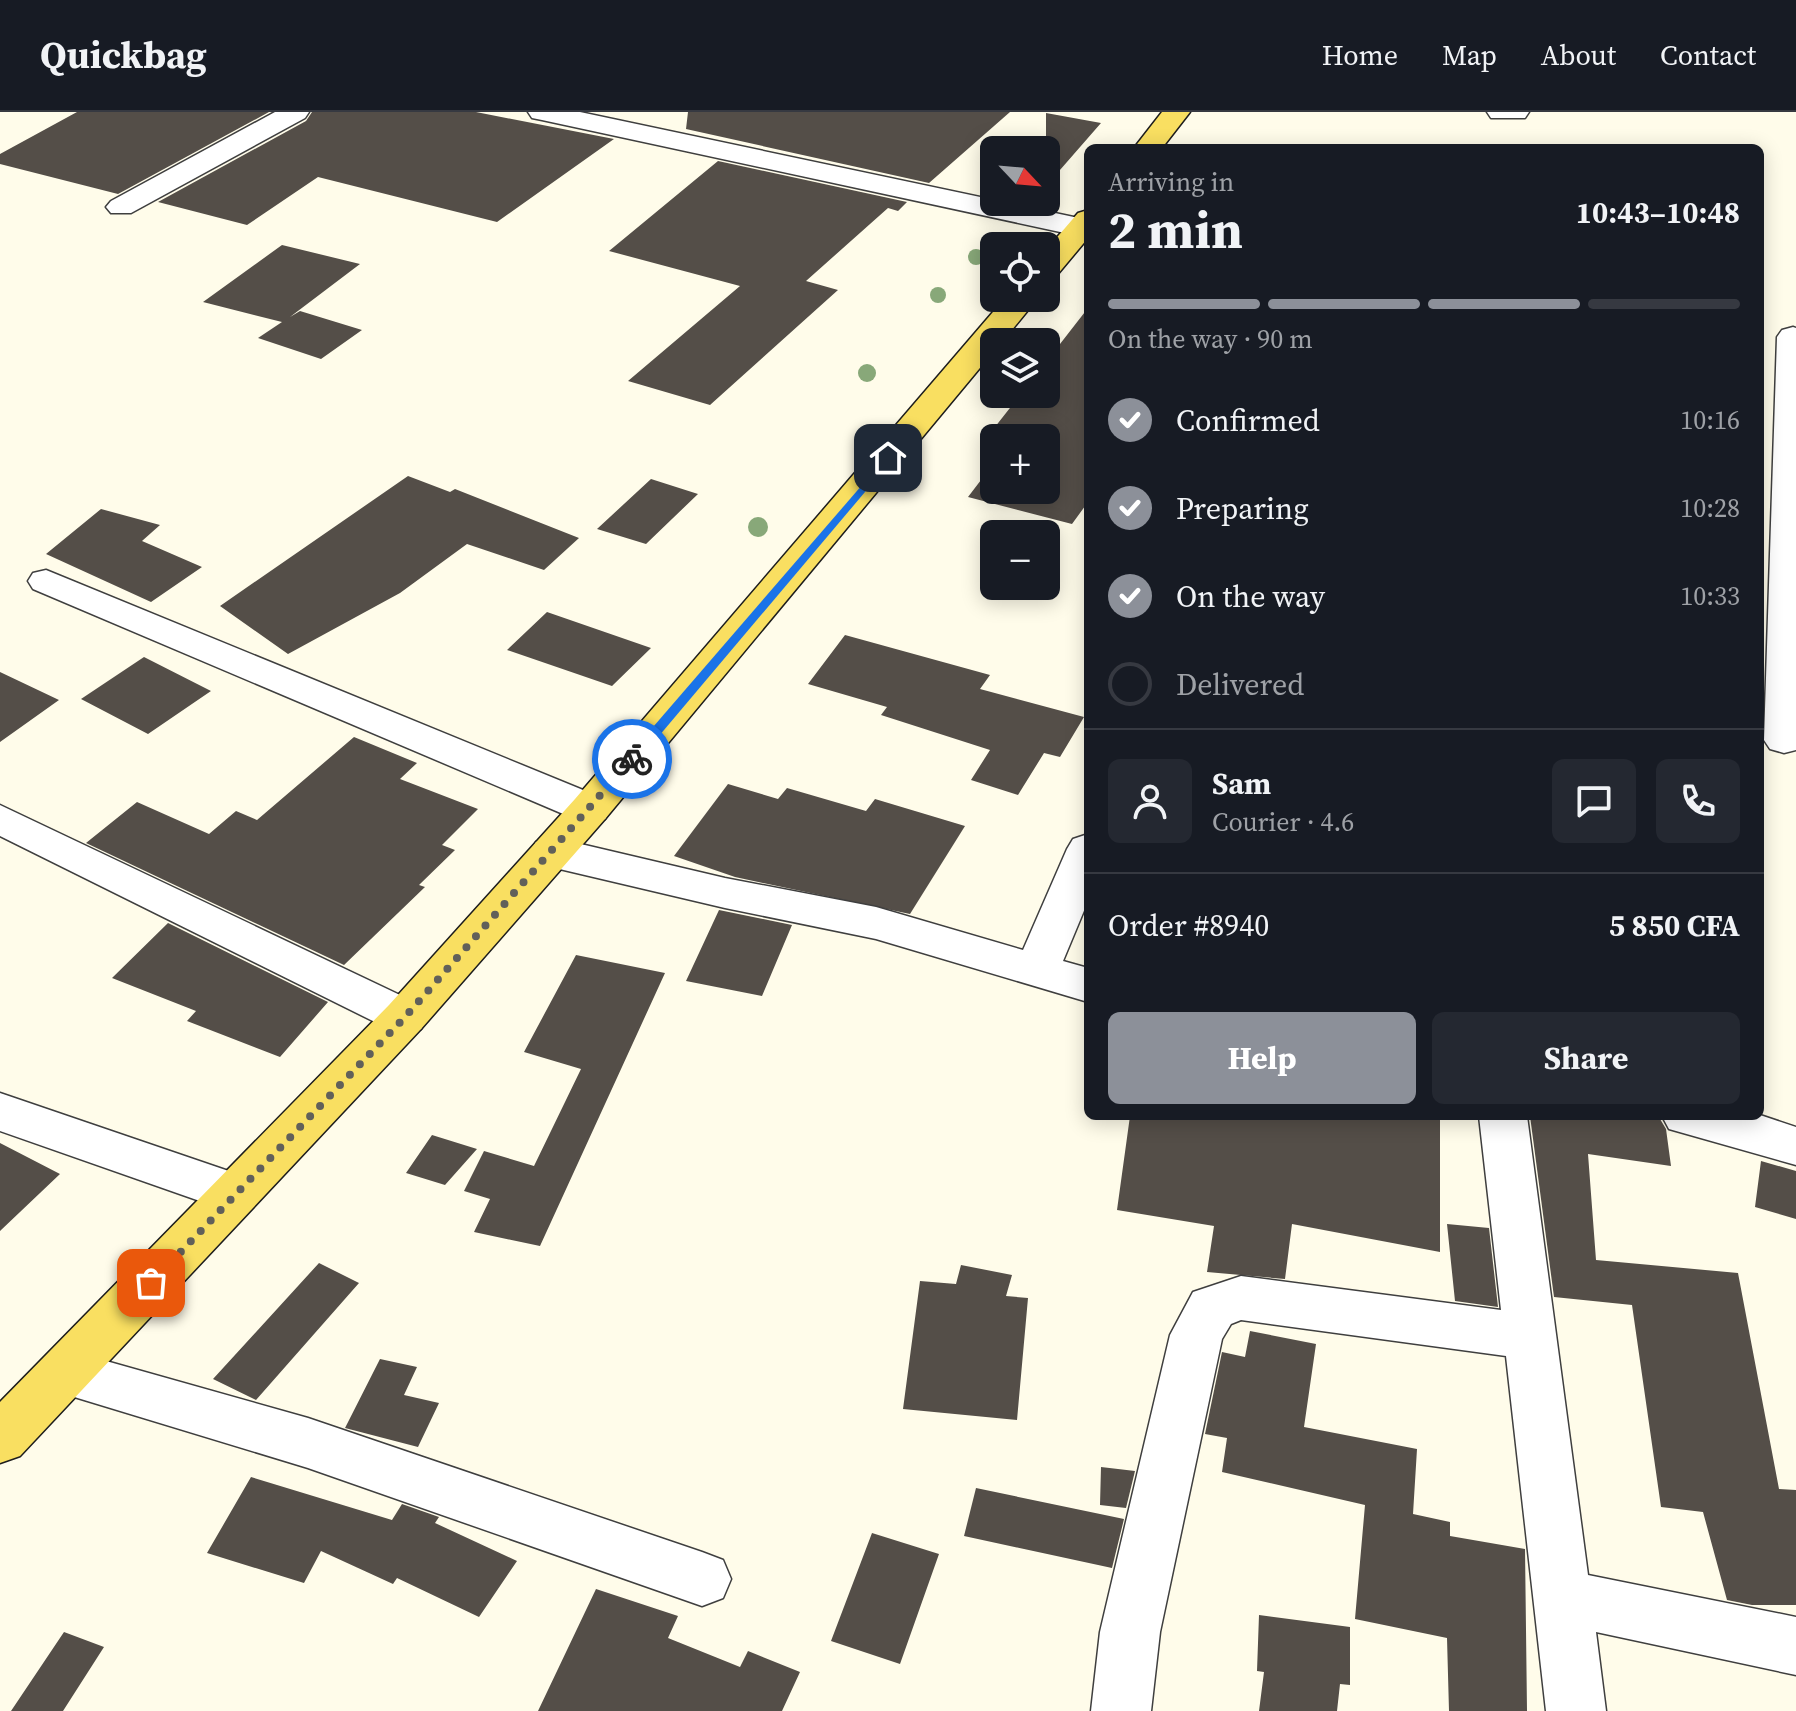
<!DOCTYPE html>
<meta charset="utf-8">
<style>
:root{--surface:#171b24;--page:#242831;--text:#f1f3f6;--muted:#9ea1a6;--line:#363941;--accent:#8c9099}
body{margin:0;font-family:"Source Serif 4",serif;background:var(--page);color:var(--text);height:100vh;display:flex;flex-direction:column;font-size:30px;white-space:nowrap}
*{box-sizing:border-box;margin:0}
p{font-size:26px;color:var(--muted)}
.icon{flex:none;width:44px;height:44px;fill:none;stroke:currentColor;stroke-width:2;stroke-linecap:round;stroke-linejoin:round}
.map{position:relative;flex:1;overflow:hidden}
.drawer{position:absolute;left:1084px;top:32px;width:680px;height:976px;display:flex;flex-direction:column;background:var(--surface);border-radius:12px;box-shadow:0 4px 20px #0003}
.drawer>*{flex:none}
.needle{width:52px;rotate:116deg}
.buttons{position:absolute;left:980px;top:24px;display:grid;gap:16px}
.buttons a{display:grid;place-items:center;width:80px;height:80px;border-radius:12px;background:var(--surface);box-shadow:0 4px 20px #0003;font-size:40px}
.pin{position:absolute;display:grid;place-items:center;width:68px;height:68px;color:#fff;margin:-34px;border-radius:16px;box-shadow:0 4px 12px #0006}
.courier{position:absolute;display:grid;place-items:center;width:80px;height:80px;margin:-40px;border:6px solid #1a73e8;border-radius:50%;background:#fff;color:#222;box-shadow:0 2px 10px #0007}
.summary em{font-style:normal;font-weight:700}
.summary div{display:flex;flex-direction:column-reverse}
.summary{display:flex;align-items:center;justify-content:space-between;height:136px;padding:0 24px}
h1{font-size:52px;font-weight:700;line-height:60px}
.bar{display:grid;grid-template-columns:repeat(4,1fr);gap:12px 8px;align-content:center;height:96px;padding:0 24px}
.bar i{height:10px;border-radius:6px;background:var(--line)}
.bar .current{background:var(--accent)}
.bar p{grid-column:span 4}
.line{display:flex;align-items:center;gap:20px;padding:0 24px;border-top:2px solid var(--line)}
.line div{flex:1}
.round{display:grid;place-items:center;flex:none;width:84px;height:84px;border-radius:12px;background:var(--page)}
ol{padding:0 24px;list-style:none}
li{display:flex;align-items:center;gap:24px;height:88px}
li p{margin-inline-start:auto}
li .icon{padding:8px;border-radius:50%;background:var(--accent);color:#fff;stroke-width:4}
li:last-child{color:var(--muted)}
li i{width:44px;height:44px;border:4px solid var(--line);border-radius:50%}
.button{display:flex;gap:16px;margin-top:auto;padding:16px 24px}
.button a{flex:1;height:92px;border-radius:12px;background:var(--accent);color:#fff;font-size:32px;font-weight:700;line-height:92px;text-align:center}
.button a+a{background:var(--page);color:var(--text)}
header{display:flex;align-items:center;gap:48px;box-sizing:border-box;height:112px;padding:0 40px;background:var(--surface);border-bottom:2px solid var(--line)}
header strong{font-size:38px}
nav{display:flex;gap:44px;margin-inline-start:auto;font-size:28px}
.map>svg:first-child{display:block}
</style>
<header>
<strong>Quickbag</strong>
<nav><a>Home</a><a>Map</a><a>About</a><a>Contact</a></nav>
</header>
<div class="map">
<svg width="1796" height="1599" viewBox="0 0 1796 1599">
<rect width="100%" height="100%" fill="#fffcea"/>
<!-- building -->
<path fill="#544e48" d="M77 0H269L118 82 0 52V42Z
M312 0H476L614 27 497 110 318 65 247 113 158 90 306 9Z
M688 0H1010L929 71 686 17Z
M1046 1 1101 11 1046 74Z
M718 49 907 90 898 99 888 96 806 169 838 178 710 293 628 269 740 174 609 139Z
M282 133 360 152 290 205 300 199 362 218 321 247 258 226 282 210 203 190Z
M1088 196V390L1072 412 968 385 994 351V378H1046V326H1013L991 320 1021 282H1046V250Z
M408 364 450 380 455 377 579 426 544 458 467 432 400 481 288 542 220 494Z
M651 367 698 382 646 432 597 417Z
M101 397 160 413 142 429 202 455 151 490 46 442Z
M547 500 651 536 612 574 507 538Z
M845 523 990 563 980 577 1084 605 1060 645 1044 641 1018 683 971 668 990 638 881 603 887 595 808 572Z
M144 545 211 579 148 622 81 587Z
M0 560 59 588 0 630Z
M354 625 417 651 400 667 478 697 442 733 455 738 419 773 425 775 344 853 86 731 137 690 209 722 236 699 257 708Z
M728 672 778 687 787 676 866 699 875 687 965 714 910 802 735 765 674 744Z
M719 798 792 813 762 884 686 869Z
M168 811 328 890 280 945 187 909 196 899 112 866Z
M576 843 665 861 540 1134 474 1120 490 1087 464 1079 484 1039 534 1054 581 957 524 940Z
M1130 1004H1440V1140L1292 1112 1285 1167 1207 1160 1214 1114 1117 1098Z
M1530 1004 1660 1007 1666 1017 1671 1054 1588 1042 1596 1148 1738 1161 1779 1377 1796 1378V1493H1752L1727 1488 1703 1400 1661 1395 1632 1193 1554 1185Z
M432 1023 477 1037 445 1073 406 1061Z
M0 1031 60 1062 0 1119Z
M1761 1049 1796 1059V1107L1755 1095Z
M1447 1112 1489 1116 1498 1195 1455 1189Z
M319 1151 359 1171 256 1288 213 1267Z
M961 1153 1012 1163 1006 1184 1028 1186 1017 1308 903 1297 920 1169 956 1172Z
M1250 1219 1316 1232 1304 1315 1417 1337 1413 1402 1450 1410V1424L1525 1437 1527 1599H1449L1447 1526 1355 1507 1365 1393 1222 1360 1227 1326 1205 1322 1222 1240 1245 1245Z
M380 1247 417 1255 404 1283 439 1291 418 1335 345 1316Z
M1101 1355 1135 1359 1126 1396 1100 1393Z
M251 1365 392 1408 402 1392 439 1405 435 1411 517 1449 479 1505 397 1466 393 1472 321 1439 304 1471 207 1441Z
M976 1376 1124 1407 1112 1456 964 1424Z
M872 1421 939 1442 900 1552 831 1529Z
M596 1477 678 1504 668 1526 740 1555 748 1539 800 1560 782 1599H538Z
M1259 1503 1350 1515V1573L1340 1572 1337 1599H1259L1264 1560 1257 1559Z
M64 1520 104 1535 63 1599H11Z"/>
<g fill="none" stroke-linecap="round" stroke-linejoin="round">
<!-- street casing -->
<g stroke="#3f3f3f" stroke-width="3">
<path id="street" d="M275 0H309L305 6 131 101H111L106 95 111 89Z
M528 0H580L1088 108V126L542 8 532 6Z
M1487 0H1529L1525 6H1491Z
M1793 215 1796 216V638L1784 641 1770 637 1764 628 1777 225 1782 218Z
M46 458 605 687 611 697 605 707 590 711 575 707 33 477 28 469 33 461Z
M0 693 421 893 428 905 421 917 405 922 389 917 0 724Z
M1088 722V789L1063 849 1088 856V890L876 827 725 796 551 755 536 750 530 740 536 730 551 725 725 766 876 795 1023 838 1067 737 1073 727Z
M0 981 252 1067 259 1081 252 1095 234 1101 0 1019Z
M1760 1003 1796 1015V1053L1669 1017 1662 1004Z
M1479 1004H1527L1588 1463 1796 1505V1563L1596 1520 1606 1599H1546L1506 1244 1241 1208 1231 1212 1222 1227 1160 1520 1151 1599H1091L1100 1520 1170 1223 1193 1180 1241 1164 1501 1198Z
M67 1238 308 1306 702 1440 723 1448 731 1467 723 1486 702 1494 308 1356 48 1277 40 1261 48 1245Z"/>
</g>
<!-- primary casing -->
<g stroke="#1d1d1d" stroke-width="3">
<path id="primary" d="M1162 0H1190L1162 36H1134Z
M1088 98V126L1057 163 1046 166V138L1078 101Z
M1005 186H1038L1002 230H994V239L605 707 421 917 20 1344 0 1351V1290L389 893 575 687Z"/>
</g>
<!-- street -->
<use href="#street" fill="#fff" fill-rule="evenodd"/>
<!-- primary -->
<use href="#primary" fill="#f9df61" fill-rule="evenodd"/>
</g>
<!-- trees -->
<g fill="#88a879">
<circle cx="976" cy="145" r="8"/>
<circle cx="938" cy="183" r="8"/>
<circle cx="867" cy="261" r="9"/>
<circle cx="758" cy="415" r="10"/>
</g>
<!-- route -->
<path fill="#1a73e8" d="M888 343 892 348 637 650H628V644Z"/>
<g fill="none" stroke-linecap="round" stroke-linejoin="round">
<!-- done -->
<path stroke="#61605a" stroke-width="8" stroke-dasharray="0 14.4" d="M151 1171 405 905 632 647"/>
</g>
</svg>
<div class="buttons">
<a><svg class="needle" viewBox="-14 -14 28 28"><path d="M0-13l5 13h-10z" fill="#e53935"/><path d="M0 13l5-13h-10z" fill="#9ea1a6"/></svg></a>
<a><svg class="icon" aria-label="locate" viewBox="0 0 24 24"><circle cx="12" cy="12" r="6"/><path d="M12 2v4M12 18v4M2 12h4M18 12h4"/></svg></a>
<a><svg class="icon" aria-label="layers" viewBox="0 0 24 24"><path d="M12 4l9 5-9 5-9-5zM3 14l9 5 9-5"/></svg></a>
<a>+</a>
<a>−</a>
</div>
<div class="pin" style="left:151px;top:1171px;background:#ea580c"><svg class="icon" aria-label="bag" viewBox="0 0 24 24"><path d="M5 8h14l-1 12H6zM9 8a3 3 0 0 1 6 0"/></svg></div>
<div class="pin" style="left:888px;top:346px;background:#1f2937"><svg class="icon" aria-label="home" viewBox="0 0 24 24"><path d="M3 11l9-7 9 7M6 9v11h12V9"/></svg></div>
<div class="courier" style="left:632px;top:647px"><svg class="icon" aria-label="bike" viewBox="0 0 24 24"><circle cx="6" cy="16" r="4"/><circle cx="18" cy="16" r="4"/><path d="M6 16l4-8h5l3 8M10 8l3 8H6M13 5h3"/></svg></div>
<section class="drawer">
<div class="summary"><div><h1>2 min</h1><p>Arriving in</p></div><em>10:43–10:48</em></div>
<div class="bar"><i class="current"></i><i class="current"></i><i class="current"></i><i></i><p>On the way · 90 m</p></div>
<ol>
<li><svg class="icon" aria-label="check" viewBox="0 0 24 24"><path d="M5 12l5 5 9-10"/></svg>Confirmed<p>10:16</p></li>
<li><svg class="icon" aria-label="check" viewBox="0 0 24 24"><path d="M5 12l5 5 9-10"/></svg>Preparing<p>10:28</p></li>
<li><svg class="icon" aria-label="check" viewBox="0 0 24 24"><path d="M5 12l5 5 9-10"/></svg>On the way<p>10:33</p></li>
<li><i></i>Delivered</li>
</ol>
<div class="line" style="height:144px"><a class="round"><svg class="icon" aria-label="person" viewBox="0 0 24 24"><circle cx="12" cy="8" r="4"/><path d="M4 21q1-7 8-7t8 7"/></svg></a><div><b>Sam</b><p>Courier · 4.6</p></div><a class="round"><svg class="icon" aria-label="chat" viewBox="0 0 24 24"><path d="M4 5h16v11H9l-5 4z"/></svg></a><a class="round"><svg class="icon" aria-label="phone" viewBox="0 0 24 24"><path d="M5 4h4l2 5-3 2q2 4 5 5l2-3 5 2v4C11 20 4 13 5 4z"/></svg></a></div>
<div class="line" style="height:104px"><div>Order #8940</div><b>5 850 CFA</b></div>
<div class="button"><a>Help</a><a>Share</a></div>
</section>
</div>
